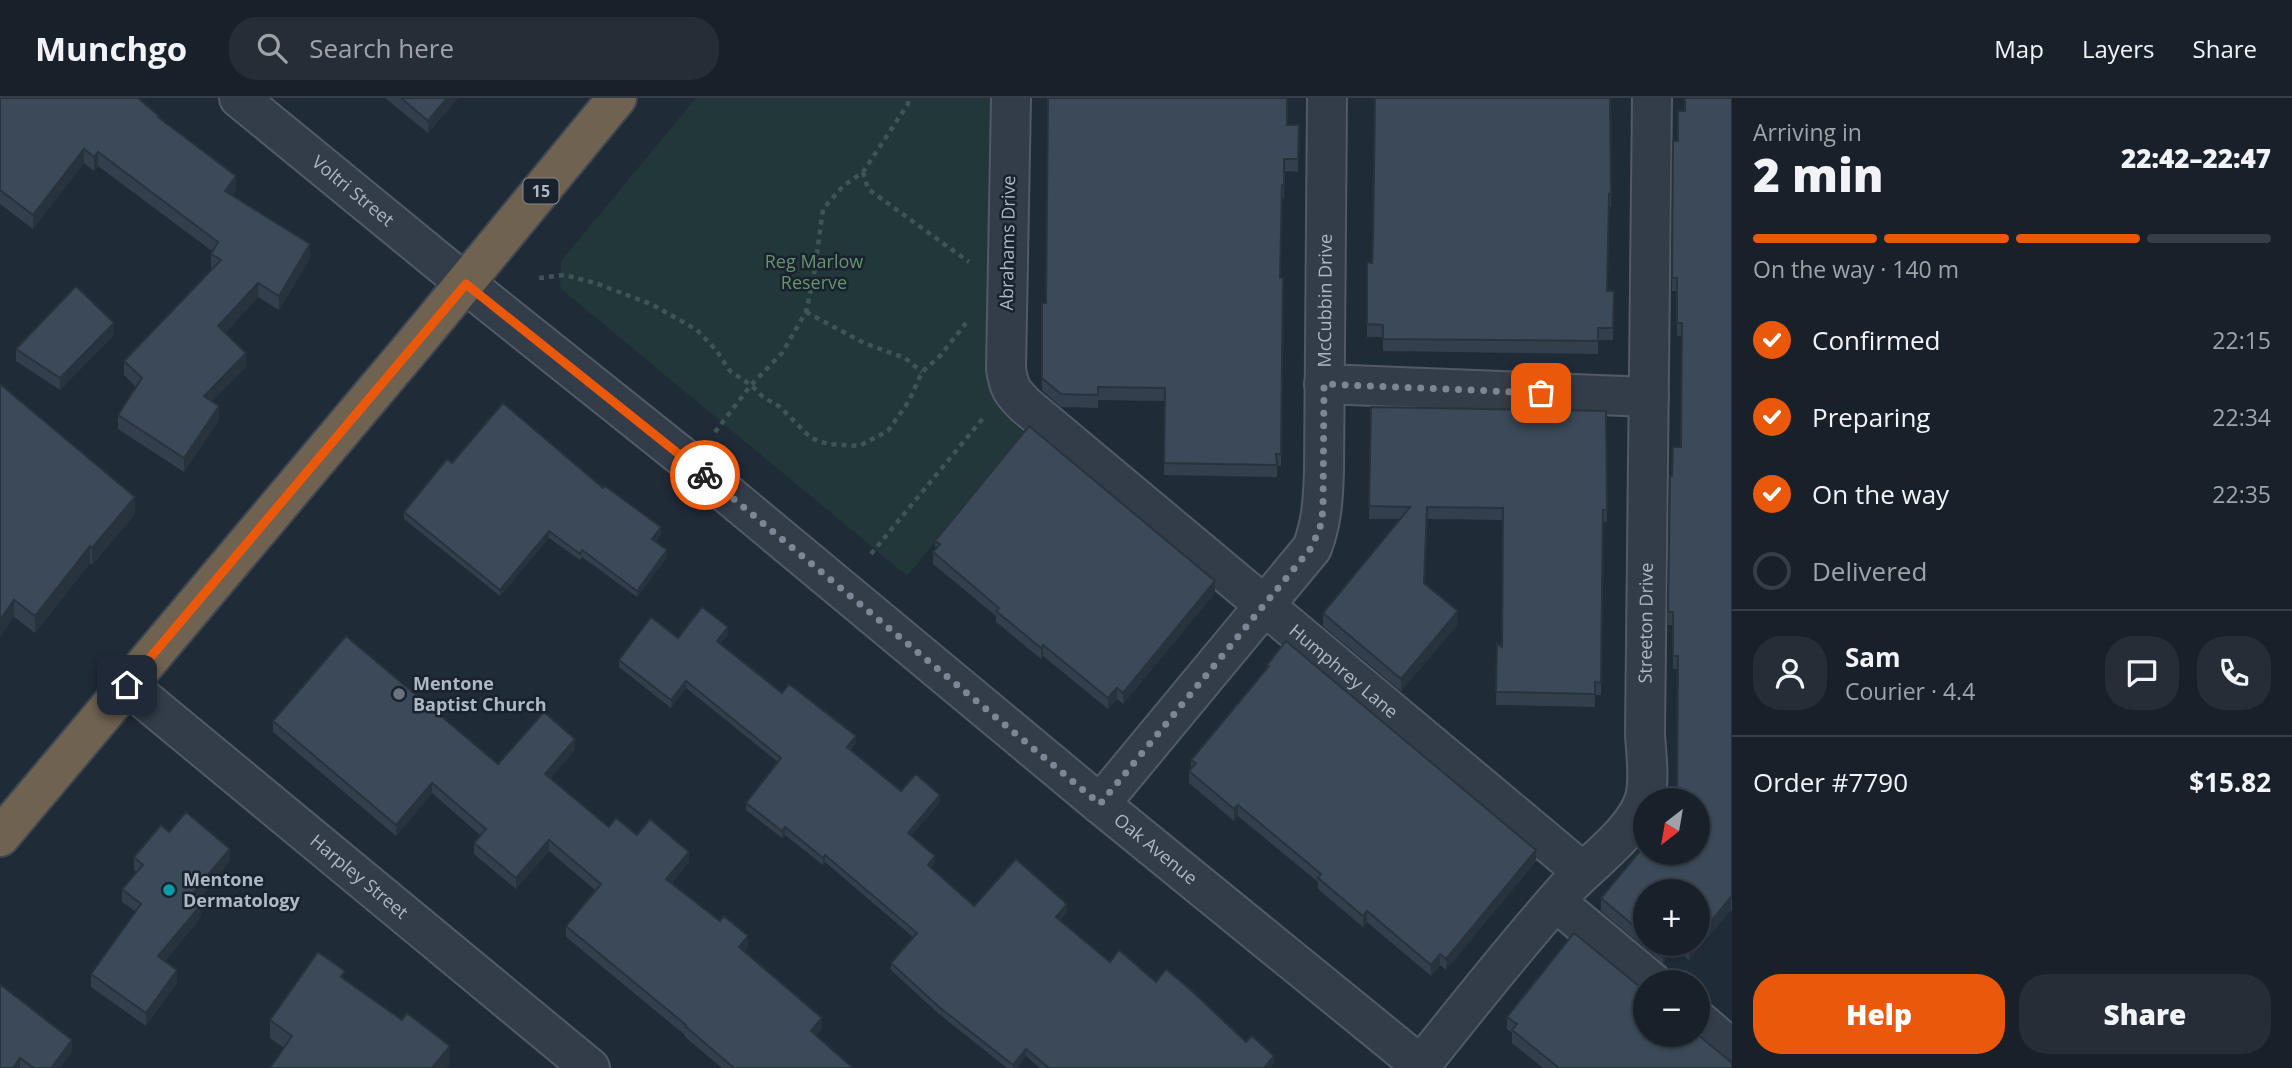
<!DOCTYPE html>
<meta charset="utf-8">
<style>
:root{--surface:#18202a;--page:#252d36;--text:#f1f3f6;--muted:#9fa3a8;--line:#363e47;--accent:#ea580c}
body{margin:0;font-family:"Open Sans",sans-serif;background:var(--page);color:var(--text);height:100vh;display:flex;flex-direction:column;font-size:26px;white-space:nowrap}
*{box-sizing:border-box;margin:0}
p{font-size:23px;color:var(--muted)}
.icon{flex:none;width:38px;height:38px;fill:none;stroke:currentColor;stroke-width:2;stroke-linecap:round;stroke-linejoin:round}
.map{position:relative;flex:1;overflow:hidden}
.panel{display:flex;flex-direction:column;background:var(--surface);width:560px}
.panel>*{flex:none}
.needle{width:46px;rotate:211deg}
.fabs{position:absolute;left:1633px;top:690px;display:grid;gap:14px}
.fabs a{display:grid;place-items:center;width:77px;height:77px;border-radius:50%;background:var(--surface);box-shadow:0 2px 5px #0004,0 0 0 2px var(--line);font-size:35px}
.pin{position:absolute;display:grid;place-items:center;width:60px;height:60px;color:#fff;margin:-30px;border-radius:14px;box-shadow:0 4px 10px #0006}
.courier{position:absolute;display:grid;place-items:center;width:70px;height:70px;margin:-35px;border:5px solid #ea580c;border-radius:50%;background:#fff;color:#222;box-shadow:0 2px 9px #0007}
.overview em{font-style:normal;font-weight:800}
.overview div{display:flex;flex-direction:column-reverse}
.overview{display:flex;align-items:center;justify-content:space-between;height:119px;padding:0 21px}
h1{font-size:46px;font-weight:800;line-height:52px}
.bar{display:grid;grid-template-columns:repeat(4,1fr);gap:10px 7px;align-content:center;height:84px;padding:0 21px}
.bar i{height:9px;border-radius:5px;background:var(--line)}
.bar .selected{background:var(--accent)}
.bar p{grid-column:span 4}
.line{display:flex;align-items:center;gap:18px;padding:0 21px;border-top:2px solid var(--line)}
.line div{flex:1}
.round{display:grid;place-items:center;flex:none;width:74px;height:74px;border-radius:28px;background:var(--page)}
ol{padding:0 21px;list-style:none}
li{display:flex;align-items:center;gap:21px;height:77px}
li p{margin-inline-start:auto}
li .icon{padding:7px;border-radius:50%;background:var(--accent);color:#fff;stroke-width:4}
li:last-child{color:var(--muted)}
li i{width:38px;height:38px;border:4px solid var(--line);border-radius:50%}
.action{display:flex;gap:14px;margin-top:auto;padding:14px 21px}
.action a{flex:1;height:80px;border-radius:28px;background:var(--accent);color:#fff;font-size:28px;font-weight:800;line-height:80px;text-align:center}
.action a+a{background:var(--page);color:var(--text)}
header{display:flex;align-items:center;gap:42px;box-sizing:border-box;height:98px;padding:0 35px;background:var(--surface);border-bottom:2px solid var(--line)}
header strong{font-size:33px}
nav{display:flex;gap:38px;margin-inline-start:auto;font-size:24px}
.search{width:490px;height:63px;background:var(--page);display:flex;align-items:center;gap:18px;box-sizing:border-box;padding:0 24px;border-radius:28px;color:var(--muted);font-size:26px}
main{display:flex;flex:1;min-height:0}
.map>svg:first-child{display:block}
</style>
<header>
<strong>Munchgo</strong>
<div class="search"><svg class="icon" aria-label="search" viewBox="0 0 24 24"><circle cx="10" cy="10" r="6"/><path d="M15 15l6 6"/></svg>Search here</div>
<nav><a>Map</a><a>Layers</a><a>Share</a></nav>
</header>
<main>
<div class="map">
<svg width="1732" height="970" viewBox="0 0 1732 970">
<rect width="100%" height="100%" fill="#202b38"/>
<!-- green -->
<path fill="#213739" d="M696 0H992L988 269C992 298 1000 317 1025 335L907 478 560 190 561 163Z"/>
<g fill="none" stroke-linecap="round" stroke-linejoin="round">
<!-- street casing -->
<g stroke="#515a66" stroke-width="42">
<g id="street">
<path id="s1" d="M239 0 466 186 690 365 1100 706 1424 970"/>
<path id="s2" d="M1011 0 1006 271C1009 290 1012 294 1025 307L1583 774"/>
<path d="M1324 286 1649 299"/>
<path id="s3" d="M127 587 590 970"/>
<path id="s4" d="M1100 706 1312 450C1322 424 1323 401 1324 374L1327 0"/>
<path d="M1556 804 1652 884"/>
<path d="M1698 922 1732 951"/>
<path id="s5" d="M1421 967C1469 907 1517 846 1568 789 1591 764 1635 734 1645 700 1650 680 1646 656 1645 636L1652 0"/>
</g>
</g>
<!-- highway casing -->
<g stroke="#3e4753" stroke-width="42">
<path id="highway" d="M0 739 417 243 617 0"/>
</g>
<!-- path -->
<path stroke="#3f5457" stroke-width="4.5" stroke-dasharray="5 5" stroke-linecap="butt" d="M863 74 868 91 969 164
M539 180 565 177 595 185 651 206 676 220 697 232 716 252 730 273 751 287 763 299 780 309 811 340 828 346 859 348 888 333 909 303 922 274 940 258 966 225
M806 214 864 245 905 260 922 274
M715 334 751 287 782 255 806 214 814 177 823 111 843 88 863 74 908 6 909 0
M871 456 984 319"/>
<!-- street -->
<use href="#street" stroke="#333d49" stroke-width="38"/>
<!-- highway -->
<use href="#highway" stroke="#6f6250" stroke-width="38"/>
</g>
<!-- wall -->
<path fill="#333f4c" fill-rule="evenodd" d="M0 0H139L236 92 232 97 310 160 279 212 258 199 225 235 246 269 212 303 219 322 184 374 118 331V317L136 289 124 277V263L213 171 211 170V156L212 153 98 68 94 73 84 65 33 131 0 106Z
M385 0H458L428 35Z
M1610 0 1611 109H1609L1607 193H1614L1613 242H1598V256L1383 253V239H1367V164L1372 165 1373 140Z
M1732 0V813L1731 812 1689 862 1675 851 1663 865 1601 813V800L1698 754 1678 571H1673V527H1668L1670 378H1672L1681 349V238H1677V193H1672L1673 43H1678L1685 13ZM1645 793 1698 845H1645Z
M1287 27H1299L1298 74 1284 73V100H1282L1280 180H1283L1281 368H1277V379L1164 377 1165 303 1098 302V310L1061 309 1042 292V205H1046Z
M114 237 60 292 16 263V251Z
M0 286 135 416 92 467 90 465 35 535 14 519 0 539Z
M1371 309 1606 313 1607 424H1603L1601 597H1595V609L1496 607 1497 545 1502 549 1503 422 1427 421 1425 486 1458 526 1401 593 1323 528V515L1400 421H1369Z
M452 365 603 390 661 436 656 443 667 459 637 499 582 459 580 462 549 440 500 498 404 421V414Z
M935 443 1215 495 1123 606 1117 601 1108 611 1043 558 1041 561 996 524V518L933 466V454L935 452Z
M728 536 720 546 782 595 856 645 850 652 901 693 940 704 911 738 935 765 931 770 974 808 1067 814 1060 822 1110 864 1156 884 1246 944 1274 965 1270 970H1040L1026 958 1017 970H1007L939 916 891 872V865L913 839 825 764 823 767 785 737 782 740 746 712V705L778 664 686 590 671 610 619 569V562L678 540Z
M1267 567 1536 763 1446 872 1440 867 1431 878 1367 824 1363 829 1318 791V784L1238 718 1234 723 1189 685V673L1191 671V662L1267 570Z
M273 623 498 666 575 652 551 680 609 729 637 737 689 764 672 785 748 849 744 854 822 931 816 938 853 970H722L685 939V937L566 839V828L595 792 549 753 516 791 474 756V745L480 737 432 695 396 738 273 634Z
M169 734 230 763 197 803 201 819 165 863 177 885 146 928 91 889V876L136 814 122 804V791L137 774 134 772V759Z
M345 881 450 966 446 970H270L284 950 270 940V922Z
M0 888 72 954 60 970H0Z
M1507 919 1732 970H1543L1512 945V935L1507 931Z"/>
<!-- shaded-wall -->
<path fill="#29333e" d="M447 0H458L428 35V23Z
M84 51V65L33 131V117Z
M98 54V68L94 73V59Z
M236 78V92L225 107V93Z
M310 146V160L279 212V198Z
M258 185V199L218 242V228Z
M114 225V237L60 292V280Z
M246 255V269L204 312V298Z
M219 308V322L184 374V360Z
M135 399V416L92 467V450Z
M661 429V436L652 447V441Z
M549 433V440L500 498V492Z
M90 448V465L35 535V518Z
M667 452V459L637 499V493Z
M1215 483V495L1123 606V595Z
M14 502V519L0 539V522Z
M1458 513V526L1401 593V581Z
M728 529V536L717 550V543Z
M1043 547V558L1041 561V550Z
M686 583V590L671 610V602Z
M1117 590V601L1108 611V600Z
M856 638V645L847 656V649Z
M575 641V652L545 687V676Z
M432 685V695L396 738V727Z
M940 697V704L908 742V735Z
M1238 707V718L1234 723V711Z
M785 729V737L782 740V733Z
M549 742V753L516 791V780Z
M230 751V763L190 810V798Z
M1536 752V763L1446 872V861Z
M689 754V764L666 792V781Z
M825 757V764L823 767V760Z
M935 758V765L928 775V767Z
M1731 799V812L1689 862V850L1692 845H1698V839Z
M1067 806V814L1056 826V819Z
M201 807V819L158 871V858Z
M1367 813V824L1363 829V818Z
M748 838V849L739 860V849Z
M1669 845H1675V851L1663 865V852Z
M1440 856V867L1431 878V867Z
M177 872V885L146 928V915Z
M822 920V931L811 944V933Z
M72 942V954L60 970H51Z
M450 948V966L446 970H432Z
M1026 951V958L1017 970H1013V967Z
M1274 958V965L1270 970H1264Z
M20 960V970H13Z"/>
<!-- building -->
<path fill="#3b4958" stroke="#29333e" stroke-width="2" d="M0 0H138L159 18 158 19 236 78 225 93 310 146 279 198 258 185 218 228 246 255 204 298 219 308 184 360 118 317 142 280 124 263 221 162 211 156 218 144 98 54 94 59 84 51 33 117 0 92Z
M401 0H447L428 23Z
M1048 0H1287V27H1299L1298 61H1284V88L1282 87 1280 180H1283L1281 356H1276L1277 367 1164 365 1165 290 1098 289V297L1061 296 1042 280V205H1046Z
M1375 0H1610L1611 97 1609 96 1607 193H1614L1613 230H1598V243L1383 241V227L1367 226V164L1372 165 1373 140Z
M1685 0H1732V800L1731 799 1698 839V793H1645V837L1601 800 1645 747V754H1698V702H1677L1678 558H1673V514H1668L1670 378H1672L1673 349H1681L1682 225H1677V180H1672L1673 43H1678V13H1685Z
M76 188 114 225 60 280 16 251Z
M0 286 135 399 92 450 90 448 35 518 14 502 0 522Z
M503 305 603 390 605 388 661 429 652 441 667 452 637 493 582 452 580 456 549 433 500 492 404 414 447 361 452 365Z
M1371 309 1606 313 1607 412H1603L1601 585 1595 584V596L1496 594 1497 545 1502 549 1503 410 1427 409 1424 485 1458 513 1401 581 1323 515 1410 409 1369 408Z
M1029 328 1215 483 1123 595 1117 590 1108 600 1043 547 1041 550 996 513 999 510 933 454 940 446 935 443Z
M702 509 728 529 717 543 782 595 789 586 856 638 847 649 901 693 916 676 940 697 908 735 935 758 928 767 974 808 1016 761 1067 806 1056 819 1110 864 1119 852 1156 884 1166 871 1193 894 1246 944 1252 938 1274 958 1264 970H1049L1026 951 1013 967 939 909 891 865 917 835 825 757 823 760 785 729 782 733 746 705 781 660 686 583 671 602 619 562 651 519 678 540Z
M346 538 498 666 544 614 575 641 545 676 609 729 616 720 637 737 650 721 689 754 666 781 720 823 724 818 748 838 739 849 822 920 811 933 853 970H734L685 928 686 927 566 828 601 786 549 742 516 780 474 745 486 731 432 685 396 727 273 623Z
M1286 543 1536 752 1446 861 1440 856 1431 867 1367 813 1363 818 1318 780 1321 776 1238 707 1234 711 1189 673 1196 665 1191 662 1269 568 1267 567Z
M186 714 230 751 190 798 201 807 158 858 177 872 146 915 91 876 141 806 122 791 143 767 134 759 161 727 169 734Z
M1574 835 1645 893V936H1697L1732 965V970H1559L1512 932 1517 926 1507 919Z
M1655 845H1669L1663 852Z
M1683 845H1692L1689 850Z
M318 854 345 873 341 879 402 922 407 915 450 948 432 970H270L292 938 270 922Z
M1 887 72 942 51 970H34L20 960 13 970H0V888Z"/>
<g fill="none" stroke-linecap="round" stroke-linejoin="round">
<!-- done -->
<path stroke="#7c8694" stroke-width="7" stroke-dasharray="0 12.6" d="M705 377 1100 706 1311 450 1320 430 1323 412 1324 286 1541 295"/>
<!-- route -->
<path stroke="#ea580c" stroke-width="9" d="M127 587 466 186 705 377"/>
</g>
<!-- markers -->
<circle fill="#6b7280" stroke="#19222d" stroke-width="2.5" cx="399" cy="596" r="7"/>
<circle fill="#0f9aa8" stroke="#19222d" stroke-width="2.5" cx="169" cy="792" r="7"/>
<g text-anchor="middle" stroke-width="5" stroke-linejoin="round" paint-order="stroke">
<!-- shield labels -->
<rect fill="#19222d" stroke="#818a97" stroke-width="2" x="523.5" y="80.5" width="35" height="25" rx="5"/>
<g font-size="16" font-weight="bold" fill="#adb7c5">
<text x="541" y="99">15</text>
</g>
<!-- street labels -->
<g font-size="18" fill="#adb7c5" stroke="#19222d">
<text dy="6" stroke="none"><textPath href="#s1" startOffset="147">Voltri Street</textPath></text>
<text transform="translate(1008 145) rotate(-89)" y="6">Abrahams Drive</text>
<text dy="6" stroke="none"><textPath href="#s4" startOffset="581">McCubbin Drive</textPath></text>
<text dy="6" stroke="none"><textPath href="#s5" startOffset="525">Streeton Drive</textPath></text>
<text dy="6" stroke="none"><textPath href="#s2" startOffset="728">Humphrey Lane</textPath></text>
<text dy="6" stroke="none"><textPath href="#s1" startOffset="1185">Oak Avenue</textPath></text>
<text dy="6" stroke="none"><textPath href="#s3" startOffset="301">Harpley Street</textPath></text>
</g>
<!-- park labels -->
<g font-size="18" fill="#64966e" stroke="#19222d">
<text x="814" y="170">Reg Marlow<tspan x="814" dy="21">Reserve</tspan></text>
</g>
<!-- poi labels -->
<g font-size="18" font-weight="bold" fill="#adb7c5" stroke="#19222d" text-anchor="start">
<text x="413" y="592">Mentone<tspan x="413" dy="21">Baptist Church</tspan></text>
<text x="183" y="788">Mentone<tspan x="183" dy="21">Dermatology</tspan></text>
</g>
</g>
</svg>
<div class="fabs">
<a><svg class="needle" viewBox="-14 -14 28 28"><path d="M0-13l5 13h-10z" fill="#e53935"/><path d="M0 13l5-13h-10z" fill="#9fa3a8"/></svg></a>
<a>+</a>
<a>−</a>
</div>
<div class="pin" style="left:1541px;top:295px;background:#ea580c"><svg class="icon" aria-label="bag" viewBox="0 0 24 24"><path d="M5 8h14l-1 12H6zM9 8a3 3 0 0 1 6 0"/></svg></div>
<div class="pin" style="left:127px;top:587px;background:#1f2937"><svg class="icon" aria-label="home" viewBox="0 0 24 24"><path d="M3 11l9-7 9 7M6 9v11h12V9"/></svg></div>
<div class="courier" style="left:705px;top:377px"><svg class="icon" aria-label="bike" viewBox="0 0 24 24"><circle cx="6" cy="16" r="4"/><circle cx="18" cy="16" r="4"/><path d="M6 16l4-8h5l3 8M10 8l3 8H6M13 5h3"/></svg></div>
</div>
<section class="panel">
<div class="overview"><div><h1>2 min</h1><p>Arriving in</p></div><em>22:42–22:47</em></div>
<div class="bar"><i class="selected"></i><i class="selected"></i><i class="selected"></i><i></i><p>On the way · 140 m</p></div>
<ol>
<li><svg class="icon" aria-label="check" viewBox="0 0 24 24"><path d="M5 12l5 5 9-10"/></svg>Confirmed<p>22:15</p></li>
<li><svg class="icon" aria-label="check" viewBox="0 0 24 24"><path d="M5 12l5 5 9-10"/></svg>Preparing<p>22:34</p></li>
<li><svg class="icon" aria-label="check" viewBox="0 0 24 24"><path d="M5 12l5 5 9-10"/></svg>On the way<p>22:35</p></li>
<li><i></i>Delivered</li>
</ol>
<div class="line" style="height:126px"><a class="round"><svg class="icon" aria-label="person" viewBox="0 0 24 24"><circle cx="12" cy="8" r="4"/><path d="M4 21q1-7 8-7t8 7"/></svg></a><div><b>Sam</b><p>Courier · 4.4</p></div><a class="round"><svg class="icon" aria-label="chat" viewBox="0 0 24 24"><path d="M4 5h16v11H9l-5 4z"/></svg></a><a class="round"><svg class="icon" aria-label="phone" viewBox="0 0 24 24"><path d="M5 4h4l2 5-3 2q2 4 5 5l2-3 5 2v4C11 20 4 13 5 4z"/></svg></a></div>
<div class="line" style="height:91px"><div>Order #7790</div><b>$15.82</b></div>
<div class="action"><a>Help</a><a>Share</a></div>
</section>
</main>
